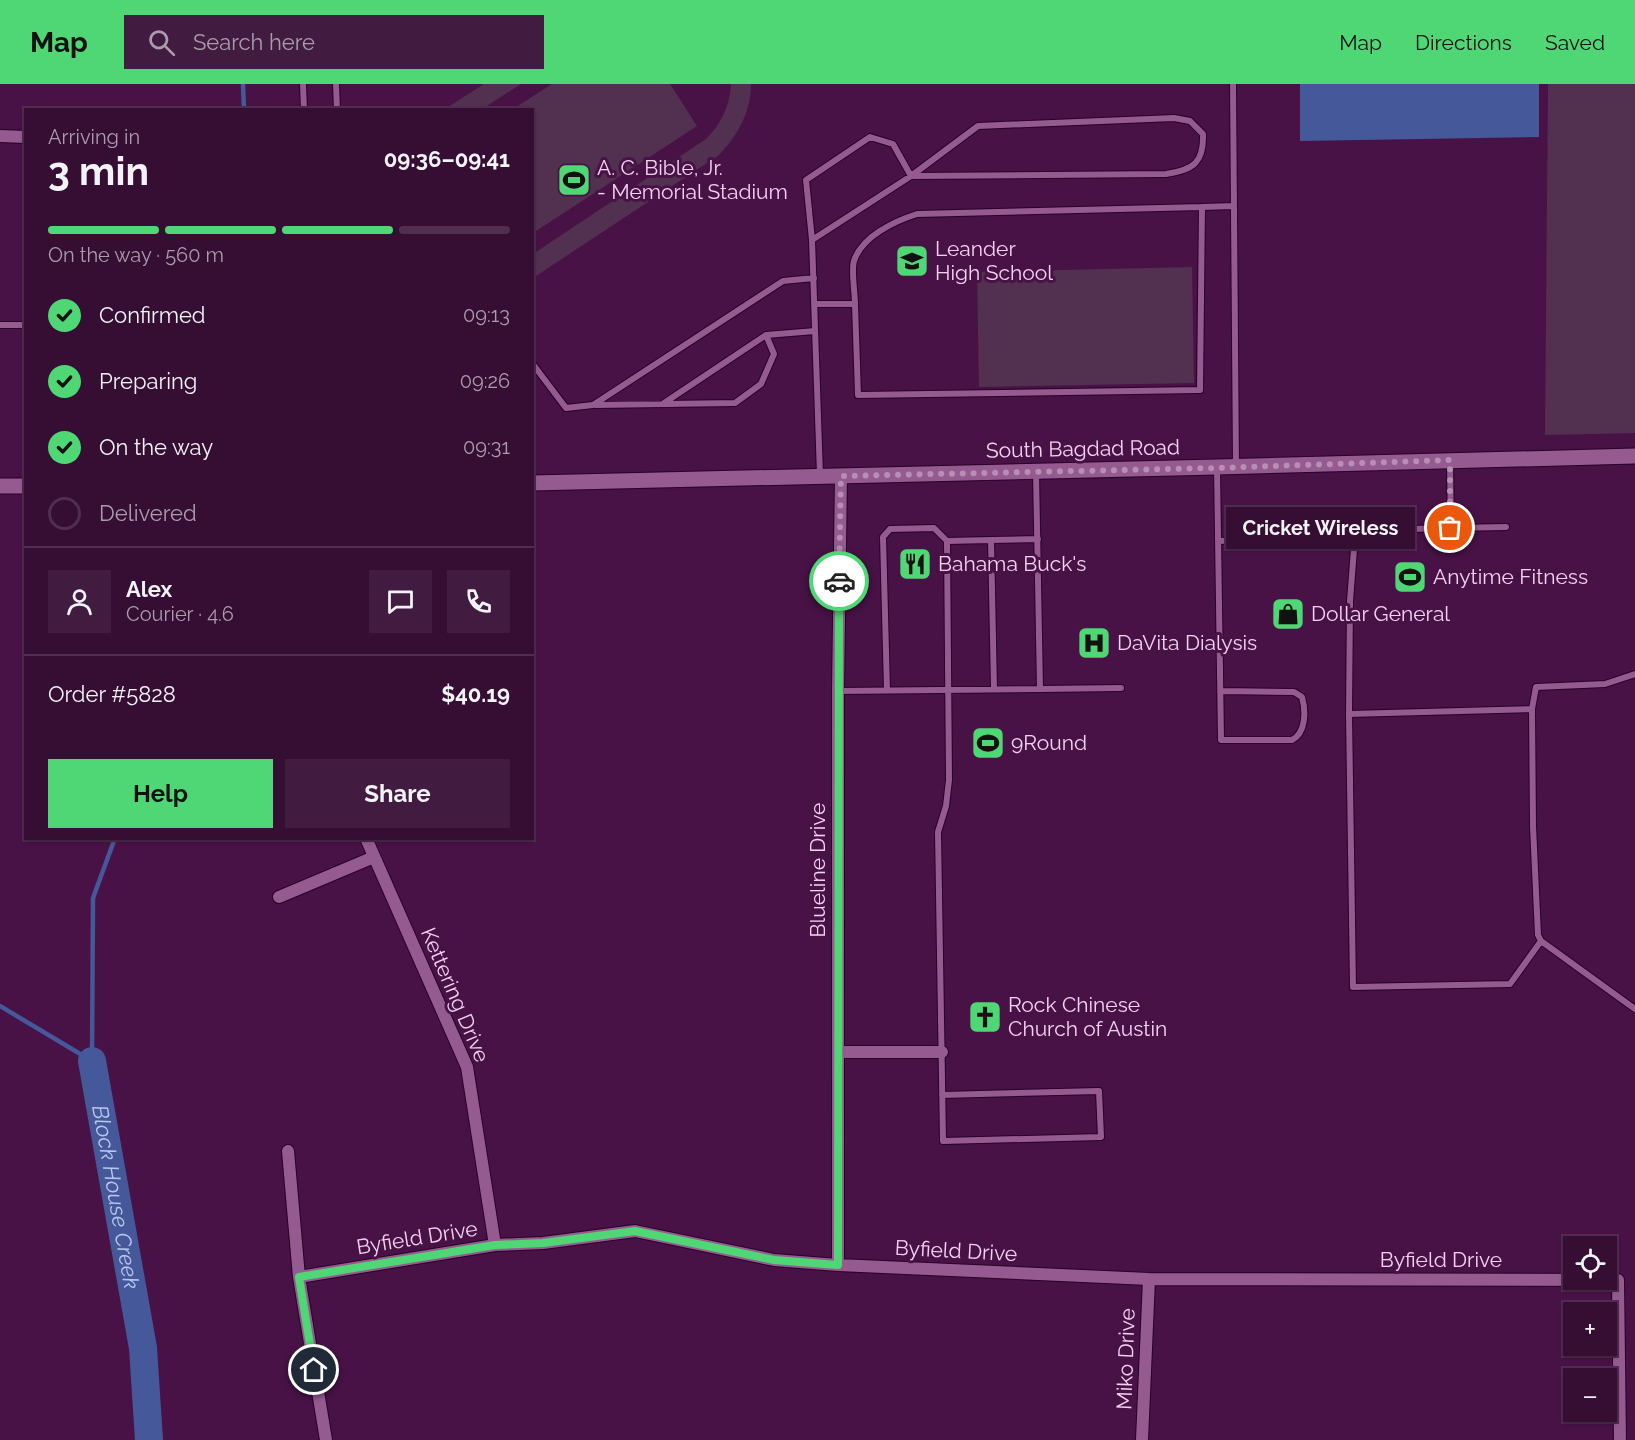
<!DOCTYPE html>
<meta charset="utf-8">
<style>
:root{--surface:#360e34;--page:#411c40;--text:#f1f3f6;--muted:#aa9cac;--line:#502e4f;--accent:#4fd675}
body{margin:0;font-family:Raleway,sans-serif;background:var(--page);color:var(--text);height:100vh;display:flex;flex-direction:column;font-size:22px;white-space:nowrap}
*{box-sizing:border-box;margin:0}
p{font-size:20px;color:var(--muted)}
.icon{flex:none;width:33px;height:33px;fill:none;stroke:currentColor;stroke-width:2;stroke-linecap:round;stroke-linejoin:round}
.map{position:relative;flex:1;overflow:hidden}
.drawer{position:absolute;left:24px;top:24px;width:510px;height:732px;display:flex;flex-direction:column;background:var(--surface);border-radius:0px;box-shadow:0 2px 4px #0004,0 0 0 2px var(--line)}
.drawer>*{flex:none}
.fabs{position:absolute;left:1563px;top:1152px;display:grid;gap:12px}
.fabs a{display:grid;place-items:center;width:54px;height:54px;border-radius:0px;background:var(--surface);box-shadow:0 2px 4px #0004,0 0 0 2px var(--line);font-size:30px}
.pin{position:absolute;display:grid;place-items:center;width:51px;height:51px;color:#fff;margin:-26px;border:3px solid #fff;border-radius:50%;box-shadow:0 2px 6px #0007}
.courier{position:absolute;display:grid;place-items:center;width:60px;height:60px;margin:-30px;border:4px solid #4fd675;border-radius:50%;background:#fff;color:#222;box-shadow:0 2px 8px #0007}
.bubble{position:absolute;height:42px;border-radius:0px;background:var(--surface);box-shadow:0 2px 4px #0004,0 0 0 2px var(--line);font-size:20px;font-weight:700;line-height:42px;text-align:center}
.overview em{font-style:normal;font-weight:700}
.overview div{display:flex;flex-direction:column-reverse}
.overview{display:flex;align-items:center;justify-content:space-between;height:102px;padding:0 24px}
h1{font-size:39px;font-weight:700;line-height:45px}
.bar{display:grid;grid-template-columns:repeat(4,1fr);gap:9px 6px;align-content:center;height:72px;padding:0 24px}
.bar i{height:8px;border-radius:4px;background:var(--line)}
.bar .selected{background:var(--accent)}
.bar p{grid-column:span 4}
.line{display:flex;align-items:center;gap:15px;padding:0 24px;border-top:2px solid var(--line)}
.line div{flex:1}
.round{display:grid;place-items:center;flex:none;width:63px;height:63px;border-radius:0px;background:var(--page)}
ol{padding:0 24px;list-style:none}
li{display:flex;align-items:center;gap:18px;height:66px}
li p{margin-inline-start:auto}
li .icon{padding:6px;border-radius:50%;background:var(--accent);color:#111;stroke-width:4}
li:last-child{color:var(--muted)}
li i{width:33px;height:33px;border:3px solid var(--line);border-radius:50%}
.button{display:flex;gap:12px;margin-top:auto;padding:12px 24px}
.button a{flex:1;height:69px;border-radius:0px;background:var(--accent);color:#111;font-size:24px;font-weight:700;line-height:69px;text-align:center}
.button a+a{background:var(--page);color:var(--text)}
header{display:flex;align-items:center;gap:36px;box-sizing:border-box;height:84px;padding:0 30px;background:var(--accent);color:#111}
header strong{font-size:28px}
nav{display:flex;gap:33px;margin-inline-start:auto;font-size:21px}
.search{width:420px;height:54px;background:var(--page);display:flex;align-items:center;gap:15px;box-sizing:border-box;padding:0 21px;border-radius:0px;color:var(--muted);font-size:22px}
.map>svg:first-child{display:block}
</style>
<header>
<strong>Map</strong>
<div class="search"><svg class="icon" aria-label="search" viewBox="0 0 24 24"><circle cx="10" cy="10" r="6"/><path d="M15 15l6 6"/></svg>Search here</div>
<nav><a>Map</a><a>Directions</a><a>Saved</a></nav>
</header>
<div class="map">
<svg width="1635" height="1356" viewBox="0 0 1635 1356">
<rect width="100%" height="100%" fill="#481246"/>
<!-- green -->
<path fill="#523150" d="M484 0H521L482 25H445Z
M552 0H670L697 42 533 149 532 26 513 25Z
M731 0H751C751 28 738 51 719 71L533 194V170L706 55C721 40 730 22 731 0Z
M1548 0H1635V349L1545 351Z
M1192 183 1194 299 979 303 977 188Z"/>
<!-- water -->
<path fill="#45589a" d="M1300 0H1539V53L1300 57Z"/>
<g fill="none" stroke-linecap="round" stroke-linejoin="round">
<!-- stream -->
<path stroke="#45589a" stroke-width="4.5" d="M243 0 244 26
M0 922 92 977
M92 977 93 814 115 754"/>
<!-- river -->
<path stroke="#45589a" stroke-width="28" id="s1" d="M92 977 143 1264 149 1356"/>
<!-- lane casing -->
<g stroke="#280127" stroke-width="8">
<path id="lane" d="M303 0 304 26
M336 0 337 26
M1233 0 1236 383
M1202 123 1233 122
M812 156 806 96 870 53 893 60 911 92 978 42 1174 34 1190 37 1203 50C1204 79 1193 86 1166 90L911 92 812 156 820 391
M814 220H855L858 311 1200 306 1202 123 917 130C895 137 862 152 854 177 851 186 855 209 855 220
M0 241H26
M532 279 566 324 593 321 783 197 814 194
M664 319 766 251 815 247
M596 321 735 319 761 300 774 270 766 251
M1217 384 1221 656H1292C1306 649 1306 627 1302 613L1294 608 1222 607
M1036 388 1040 605 1121 604
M1451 444 1506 443
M1219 457 1355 452 1368 446 1451 444 1450 377
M1635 590 1605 600 1536 603 1532 625 1349 630 1353 903 1510 900 1541 857 1635 925
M994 605 991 456 1038 455
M887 606 883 453 890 445 934 444 947 457
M838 607 1040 605
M1532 625 1533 742 1538 851 1541 857
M1349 630 1350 517 1355 452
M942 1011 1099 1007 1101 1053 943 1057 938 748 946 722 949 696 947 457 991 456"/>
</g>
<!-- street casing -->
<g stroke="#280127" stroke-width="14">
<path id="street" d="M0 52 26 53
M366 754 467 983 495 1161
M279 813 374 773
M838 968H942
M288 1067 299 1193 326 1356
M838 1181V607L841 392
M299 1193 495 1161 543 1159 635 1147 774 1176 838 1181 1149 1195 1618 1196 1620 1356
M1142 1356 1149 1195"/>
</g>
<!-- secondary casing -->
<g stroke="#280127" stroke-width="17">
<path id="secondary" d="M532 399 1217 383 1635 372
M0 402H26"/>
</g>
<!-- lane -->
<use href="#lane" stroke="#955b91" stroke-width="6"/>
<!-- street -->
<use href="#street" stroke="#955b91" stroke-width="12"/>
<!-- secondary -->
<use href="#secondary" stroke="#955b91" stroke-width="15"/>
</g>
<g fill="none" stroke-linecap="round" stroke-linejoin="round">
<!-- done -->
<path stroke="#b78fb4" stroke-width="6" stroke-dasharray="0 10.8" d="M839 497 841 392 1217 384 1450 376V444"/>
<!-- route -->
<path stroke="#4fd675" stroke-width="8" d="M314 1286 299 1193 495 1161 543 1159 635 1147 774 1176 838 1181 839 497"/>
</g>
<!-- icons -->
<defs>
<g id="stadium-square" transform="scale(1.725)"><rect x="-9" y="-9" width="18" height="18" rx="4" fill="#4fd675" stroke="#481246"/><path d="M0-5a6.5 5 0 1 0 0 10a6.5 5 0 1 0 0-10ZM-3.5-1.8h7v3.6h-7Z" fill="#111"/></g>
<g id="school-square" transform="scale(1.725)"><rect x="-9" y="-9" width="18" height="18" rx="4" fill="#4fd675" stroke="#481246"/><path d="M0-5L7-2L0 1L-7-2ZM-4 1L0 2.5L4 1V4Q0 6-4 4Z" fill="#111"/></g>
<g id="restaurant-square" transform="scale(1.725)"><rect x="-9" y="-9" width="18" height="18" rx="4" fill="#4fd675" stroke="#481246"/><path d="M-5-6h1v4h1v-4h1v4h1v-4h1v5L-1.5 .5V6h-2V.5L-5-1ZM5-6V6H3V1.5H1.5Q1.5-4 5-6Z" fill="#111"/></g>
<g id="shop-square" transform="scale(1.725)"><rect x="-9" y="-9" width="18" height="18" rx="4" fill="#4fd675" stroke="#481246"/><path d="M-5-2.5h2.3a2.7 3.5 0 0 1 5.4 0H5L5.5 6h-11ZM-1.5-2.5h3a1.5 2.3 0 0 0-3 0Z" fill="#111"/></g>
<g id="hospital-square" transform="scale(1.725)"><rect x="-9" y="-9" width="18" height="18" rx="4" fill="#4fd675" stroke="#481246"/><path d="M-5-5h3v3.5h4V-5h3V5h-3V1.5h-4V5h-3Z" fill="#111"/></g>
<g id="church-square" transform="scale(1.725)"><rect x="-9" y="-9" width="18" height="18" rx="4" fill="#4fd675" stroke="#481246"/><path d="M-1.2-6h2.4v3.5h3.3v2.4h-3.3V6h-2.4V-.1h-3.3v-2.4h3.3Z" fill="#111"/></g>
</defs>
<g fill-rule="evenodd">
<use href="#stadium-square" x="574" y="96"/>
<use href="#school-square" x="912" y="177"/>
<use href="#restaurant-square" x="915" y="480"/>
<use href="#stadium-square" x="1410" y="493"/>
<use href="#shop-square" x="1288" y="530"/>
<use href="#hospital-square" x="1094" y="559"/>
<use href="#stadium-square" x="988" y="659"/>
<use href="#church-square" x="985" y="933"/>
</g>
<g text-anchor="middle" stroke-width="6" stroke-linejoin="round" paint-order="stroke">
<!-- poi labels -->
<g font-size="21" fill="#f3d2f0" stroke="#481246" text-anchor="start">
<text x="597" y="91">A. C. Bible, Jr.<tspan x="597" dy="24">- Memorial Stadium</tspan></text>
<text x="935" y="172">Leander<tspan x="935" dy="24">High School</tspan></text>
<text x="938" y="487">Bahama Buck's</text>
<text x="1433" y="500">Anytime Fitness</text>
<text x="1311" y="537">Dollar General</text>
<text x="1117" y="566">DaVita Dialysis</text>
<text x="1011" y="666">9Round</text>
<text x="1008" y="928">Rock Chinese<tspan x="1008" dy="24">Church of Austin</tspan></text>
</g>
<!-- street labels -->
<g font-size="21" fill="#f3d2f0" stroke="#481246">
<text transform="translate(1083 365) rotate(-1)" y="7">South Bagdad Road</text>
<text transform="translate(818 786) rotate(-90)" y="7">Blueline Drive</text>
<text transform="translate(455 911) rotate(67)" y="7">Kettering Drive</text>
<text transform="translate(417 1154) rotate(-9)" y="7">Byfield Drive</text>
<text transform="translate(956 1167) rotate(3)" y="7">Byfield Drive</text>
<text x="1441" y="1183">Byfield Drive</text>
<text transform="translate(1126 1275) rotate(-88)" y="7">Miko Drive</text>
</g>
<!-- water labels -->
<g font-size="22" font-style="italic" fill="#b9c7ed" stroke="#481246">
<text dy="8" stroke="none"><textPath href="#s1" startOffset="138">Block House Creek</textPath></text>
</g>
</g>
</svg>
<div class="fabs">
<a><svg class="icon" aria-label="locate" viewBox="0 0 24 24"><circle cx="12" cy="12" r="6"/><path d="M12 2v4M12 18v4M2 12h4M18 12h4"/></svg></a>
<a>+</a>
<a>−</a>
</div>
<div class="pin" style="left:1450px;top:444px;background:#ea580c"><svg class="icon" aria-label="bag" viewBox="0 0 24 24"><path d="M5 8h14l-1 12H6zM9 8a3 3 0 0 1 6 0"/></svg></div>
<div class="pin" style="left:314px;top:1286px;background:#1f2937"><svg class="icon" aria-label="home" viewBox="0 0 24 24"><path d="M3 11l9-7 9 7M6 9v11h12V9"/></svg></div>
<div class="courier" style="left:839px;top:497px"><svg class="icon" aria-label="car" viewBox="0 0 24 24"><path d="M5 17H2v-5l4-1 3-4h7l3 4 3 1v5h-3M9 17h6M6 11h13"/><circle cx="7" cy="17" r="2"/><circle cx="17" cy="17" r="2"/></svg></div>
<div class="bubble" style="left:1226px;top:423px;width:189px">Cricket Wireless</div>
<section class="drawer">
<div class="overview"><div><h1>3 min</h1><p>Arriving in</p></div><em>09:36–09:41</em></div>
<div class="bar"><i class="selected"></i><i class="selected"></i><i class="selected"></i><i></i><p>On the way · 560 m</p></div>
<ol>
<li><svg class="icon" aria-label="check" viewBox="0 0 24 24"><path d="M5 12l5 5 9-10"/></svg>Confirmed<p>09:13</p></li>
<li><svg class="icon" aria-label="check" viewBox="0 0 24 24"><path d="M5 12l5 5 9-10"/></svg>Preparing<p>09:26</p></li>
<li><svg class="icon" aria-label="check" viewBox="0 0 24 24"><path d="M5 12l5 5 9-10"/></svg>On the way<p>09:31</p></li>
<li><i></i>Delivered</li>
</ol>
<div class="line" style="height:108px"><a class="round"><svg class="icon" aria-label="person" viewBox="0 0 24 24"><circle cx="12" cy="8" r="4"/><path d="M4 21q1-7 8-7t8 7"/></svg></a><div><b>Alex</b><p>Courier · 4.6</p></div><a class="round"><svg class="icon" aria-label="chat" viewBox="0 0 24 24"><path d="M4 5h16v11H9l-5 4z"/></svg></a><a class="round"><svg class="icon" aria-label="phone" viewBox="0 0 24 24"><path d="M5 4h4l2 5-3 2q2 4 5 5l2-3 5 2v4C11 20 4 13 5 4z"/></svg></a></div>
<div class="line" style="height:78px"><div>Order #5828</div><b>$40.19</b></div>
<div class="button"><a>Help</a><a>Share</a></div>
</section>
</div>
